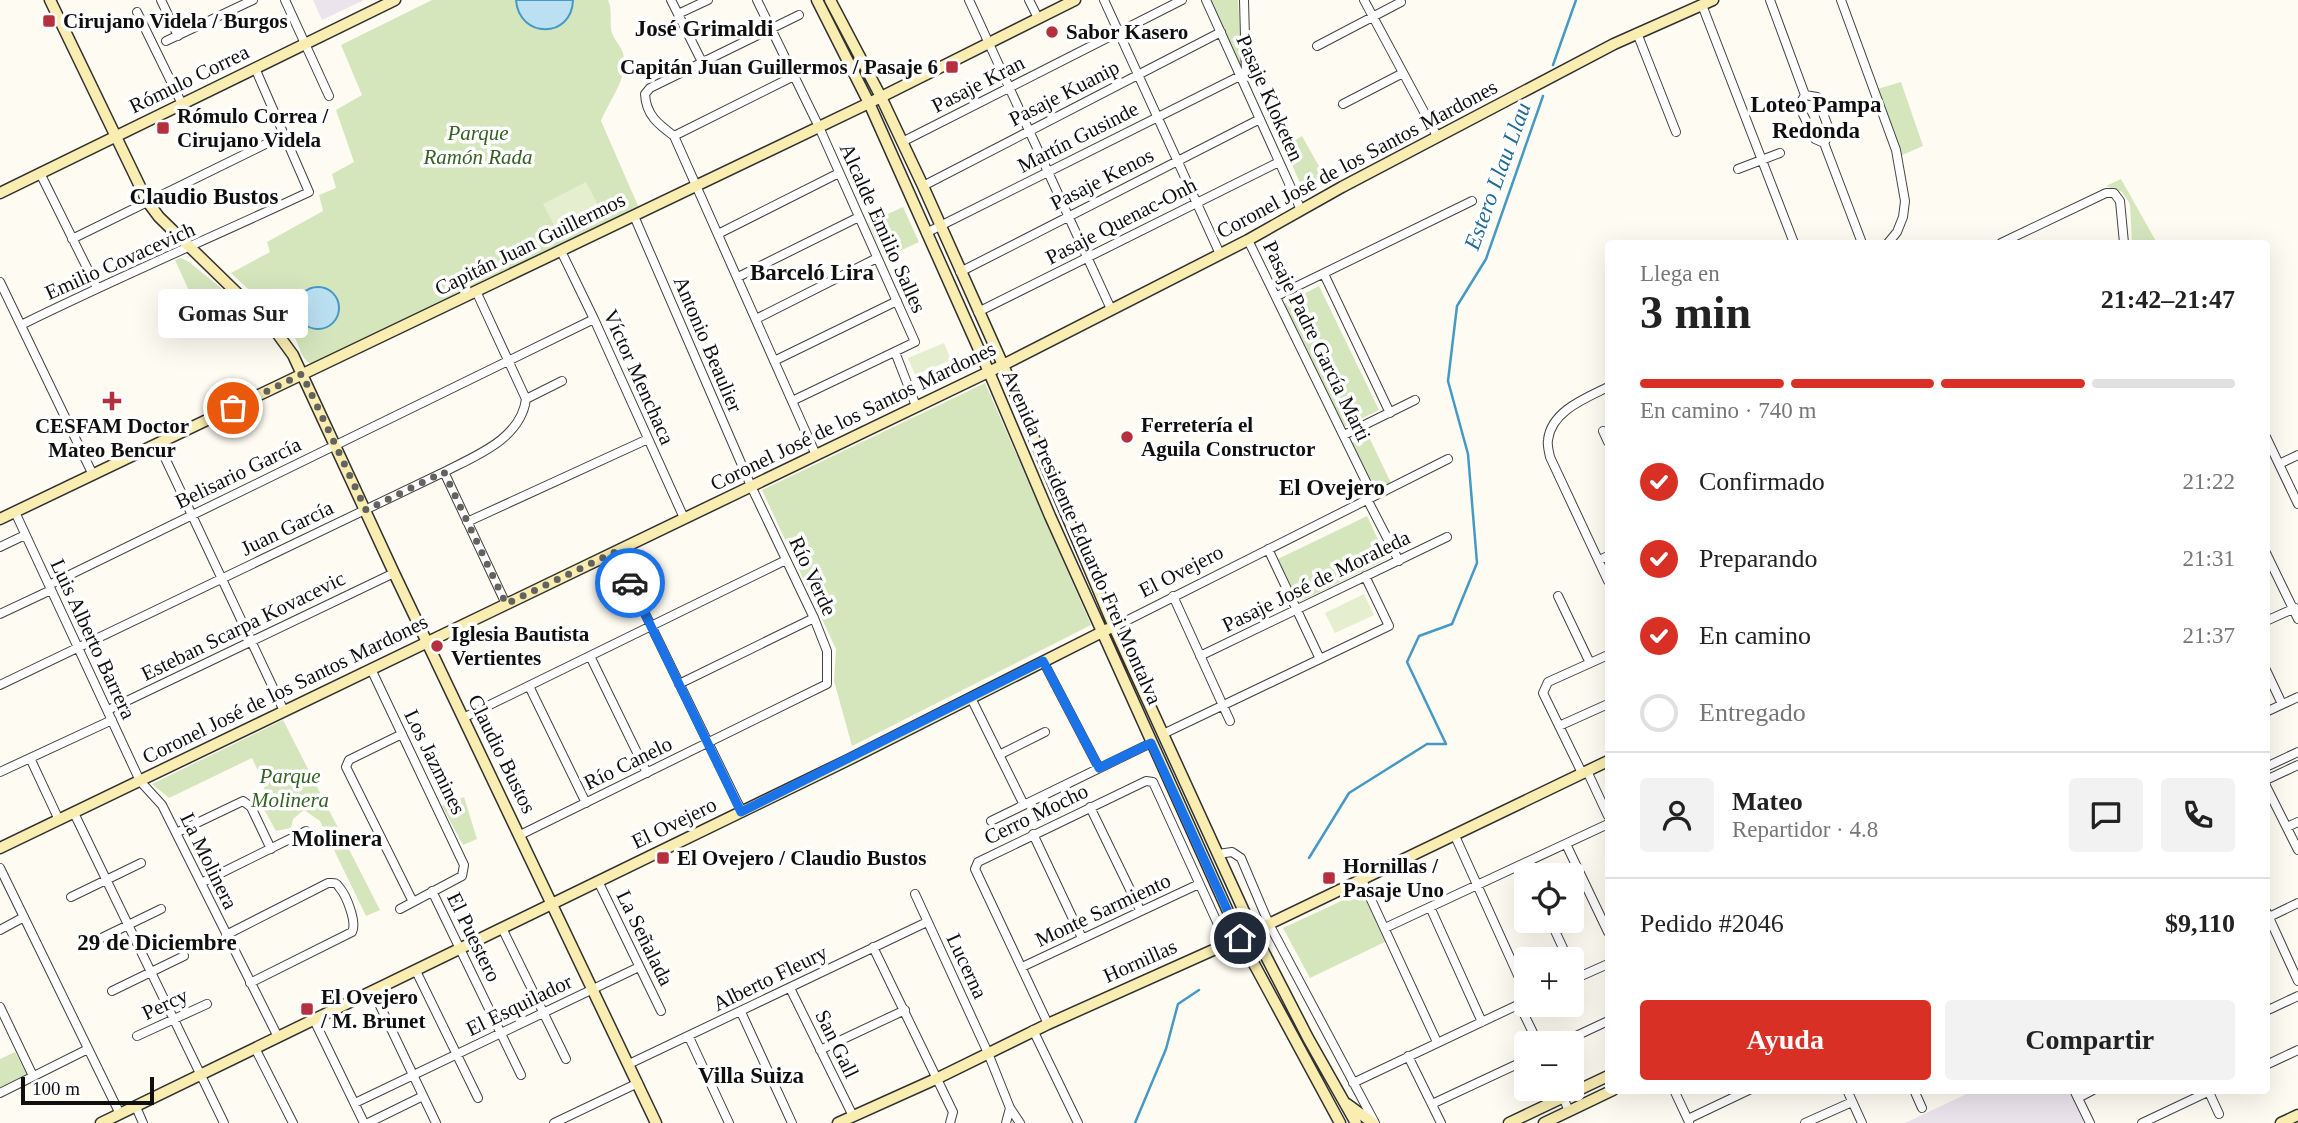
<!DOCTYPE html>
<html lang="es">
<meta charset="utf-8">
<style>
:root{--surface:#fff;--page:#f2f2f2;--text:#222;--muted:#767676;--line:#e0e0e0;--accent:#d93025}
body{margin:0;font-family:"Times New Roman",serif;background:var(--page);color:var(--text);height:100vh;display:flex;flex-direction:column;font-size:26px;white-space:nowrap}
*{box-sizing:border-box;margin:0}
p{font-size:23px;color:var(--muted)}
.icon{flex:none;width:38px;height:38px;fill:none;stroke:currentColor;stroke-width:2;stroke-linecap:round;stroke-linejoin:round}
.map{position:relative;flex:1;overflow:hidden}
.drawer{position:absolute;left:1605px;top:240px;width:665px;height:854px;display:flex;flex-direction:column;background:var(--surface);border-radius:7px;box-shadow:0 7px 28px #0002}
.drawer>*{flex:none}
.buttons{position:absolute;left:1514px;top:863px;display:grid;gap:14px}
.buttons a{display:grid;place-items:center;width:70px;height:70px;border-radius:7px;background:var(--surface);box-shadow:0 7px 28px #0002;font-size:35px}
.scale{position:absolute;left:21px;bottom:18px;width:133px;box-sizing:border-box;padding-left:7px;border:4px solid #0f0f0f;border-top:0;font-size:19px;line-height:24px;white-space:nowrap;color:#0f0f0f;-webkit-text-stroke:5px #fff;paint-order:stroke}
.pin{position:absolute;display:grid;place-items:center;width:60px;height:60px;color:#fff;margin:-30px;border:4px solid #fff;border-radius:50%;box-shadow:0 2px 7px #0007}
.courier{position:absolute;display:grid;place-items:center;width:70px;height:70px;margin:-35px;border:5px solid #1a73e8;border-radius:50%;background:#fff;color:#222;box-shadow:0 2px 9px #0007}
.bubble{position:absolute;height:49px;border-radius:7px;background:var(--surface);box-shadow:0 7px 28px #0002;font-size:23px;font-weight:700;line-height:49px;text-align:center}
.headline em{font-style:normal;font-weight:700}
.headline div{display:flex;flex-direction:column-reverse}
.headline{display:flex;align-items:center;justify-content:space-between;height:119px;padding:0 35px}
h1{font-size:46px;font-weight:700;line-height:52px}
.bar{display:grid;grid-template-columns:repeat(4,1fr);gap:10px 7px;align-content:center;height:84px;padding:0 35px}
.bar i{height:9px;border-radius:5px;background:var(--line)}
.bar .selected{background:var(--accent)}
.bar p{grid-column:span 4}
.line{display:flex;align-items:center;gap:18px;padding:0 35px;border-top:2px solid var(--line)}
.line div{flex:1}
.round{display:grid;place-items:center;flex:none;width:74px;height:74px;border-radius:7px;background:var(--page)}
ol{padding:0 35px;list-style:none}
li{display:flex;align-items:center;gap:21px;height:77px}
li p{margin-inline-start:auto}
li .icon{padding:7px;border-radius:50%;background:var(--accent);color:#fff;stroke-width:4}
li:last-child{color:var(--muted)}
li i{width:38px;height:38px;border:4px solid var(--line);border-radius:50%}
.action{display:flex;gap:14px;margin-top:auto;padding:14px 35px}
.action a{flex:1;height:80px;border-radius:7px;background:var(--accent);color:#fff;font-size:28px;font-weight:700;line-height:80px;text-align:center}
.action a+a{background:var(--page);color:var(--text)}
.map>svg:first-child{display:block}
</style>
<div class="map">
<svg width="2298" height="1123" viewBox="0 0 2298 1123">
<rect width="100%" height="100%" fill="#fefbf2"/>
<!-- industrial -->
<path fill="#ebe4ed" d="M313 0H364L322 20Z
M1975 1090H2069L2084 1123H1905Z"/>
<!-- green -->
<path fill="#d5e6bd" d="M432 0H608C613 11 609 22 612 33 614 40 621 46 623 53 630 76 609 100 601 121L639 208 327 360 311 364C300 358 300 346 294 336 277 313 252 293 231 273L270 252 267 242 323 211 319 195 336 188 332 174 354 162 336 110 362 95 341 45Z
M1210 0H1238L1242 70Z
M1901 82 1923 146 1900 156 1874 90Z
M1302 136 1326 179 1304 192 1284 147Z
M2121 179 2157 243H2132L2130 204 2122 192 2106 186Z
M903 207 919 242 885 258 868 223Z
M181 258 189 262 231 296 200 315 175 260Z
M1319 286 1379 410 1344 427 1284 304Z
M985 383 1091 625 852 746 834 681 836 649 762 490Z
M1368 435 1391 483 1375 491 1352 443Z
M1367 516 1387 559 1299 602 1278 559Z
M283 720 380 910 366 916 320 821 304 810 293 819 291 828 276 831 260 802 265 786 252 758 169 798 152 784Z
M464 797 477 839 463 845 442 806Z
M1363 891 1387 941 1310 978 1283 928Z
M15 1052 27 1075 0 1089V1059Z"/>
<!-- pitch -->
<path fill="#e5eece" d="M586 182 599 207 556 229 543 204Z
M944 343 951 360 915 375 908 358Z
M1364 594 1374 615 1335 633 1325 613Z"/>
<!-- water -->
<path fill="#bae0f2" stroke="#4699c4" stroke-width="2" d="M516 0H573C572 39 519 39 516 0Z
M297 308a21 21 0 1 1 42 0a21 21 0 1 1-42 0Z"/>
<g fill="none" stroke-linecap="round" stroke-linejoin="round">
<!-- stream -->
<path stroke="#4699c4" stroke-width="2.5" d="M1553 65 1576 0
M1309 858 1349 793 1427 744H1446L1407 662 1419 636 1452 624 1477 563 1468 454 1448 381 1457 306 1486 259 1543 96
M1135 1123 1166 1049 1178 1004 1199 990"/>
<!-- street casing -->
<g stroke="#424242" stroke-width="10">
<path id="street" d="M161 0 178 36
M285 0 329 96
M671 0 702 62
M757 0 819 127 915 342 792 401
M969 0 1111 309
M1029 0 1038 18
M1104 0 1220 254
M1206 0 1301 210
M1244 0 1246 76
M1364 0 1437 136
M1770 0 1805 95
M1841 0 1896 150 1905 201 1903 217 1897 232 1888 243
M1702 5 1794 243
M137 12 182 104
M678 14 708 0
M799 15 650 88 645 94C646 115 658 124 674 136L816 455
M1637 33 1676 132
M166 41 253 0
M1317 46 1401 2
M1343 104 1403 73
M674 136 794 76
M902 142 1182 0
M1824 143 1830 132 1817 97 1805 95 1799 106 1815 139 1824 143 1862 243
M1738 169 1780 153
M40 173 97 288
M923 186 1221 32
M926 233 1246 73
M718 234 839 173
M72 239 284 135
M1248 240 1373 496
M2001 243 2106 193H2114L2120 201 2124 243
M561 251 594 319 684 518
M960 272 1260 119
M1324 274 1390 413
M738 277 859 217
M0 282 93 475
M476 291 526 399
M1277 296 1472 201
M978 312 1279 162
M756 319 877 258
M21 325C116 278 213 237 309 192L255 68
M895 352 916 406
M774 361 897 301
M1608 387C1586 398 1551 411 1548 440 1547 445 1549 452 1550 457L1608 581
M526 399 562 381
M1603 431 1608 442
M1344 435 1415 400
M2266 437 2298 504
M158 443 284 711
M2279 464 2298 455
M444 472 506 604
M1367 499 1399 561
M15 512 140 781 162 805 278 1037
M467 522 648 439
M0 547 25 535
M1268 549 1320 659
M615 552 742 812
M2266 553 2298 619
M1599 560 1608 556
M49 585 594 319
M1173 596 1230 721
M1558 596 1590 663
M0 614 51 590
M2266 621 2295 608
M1114 627 1448 459
M590 656 647 773
M1200 656 1447 537
M1043 661 1099 768
M371 669 464 865 462 876 400 909
M2266 670 2282 704
M679 684 814 618
M0 685 444 472C475 456 521 439 526 399
M529 686 586 803
M971 698 1024 805
M108 710 394 573
M2266 712 2298 697
M463 718 786 560
M1559 726 1608 704
M402 734 349 760 346 767 413 902
M1163 734 1389 626 1365 576
M999 755 1045 732
M30 758 59 820
M2266 767 2298 752
M1587 771 1608 816
M0 772 112 720
M1582 773 1543 693 1548 682 1608 655
M2266 780 2298 765
M2266 786 2298 850
M1090 807 1140 910
M74 813 224 1123
M991 821 1151 743
M2287 827 2298 822
M176 833 243 801 251 807 271 849
M1033 834 1082 938
M520 835 827 684V651L814 618 751 486 634 216
M1455 836 1526 993
M1566 844 1608 932
M1218 854 1232 852 1241 858 1269 924 1375 1123
M1523 864 1529 875
M0 868 120 1114
M1362 880 1437 1042
M598 881 661 1011
M201 883 306 831
M432 891 521 1075
M915 894 988 1053 1010 1108 1006 1123
M71 897 141 863
M1430 907 1482 1022
M2266 911 2298 981
M2269 917 2298 903
M1550 920 1568 959
M502 928 566 1059
M1385 928 1608 824
M0 930 24 917
M226 935 328 883C334 883 336 882 339 887 347 896 357 923 352 932L250 983
M89 944 161 909
M873 947 953 1112 950 1123
M1572 966 1577 978
M1022 967 1199 884
M416 971 478 1098
M1572 980 1608 964
M790 988 853 1116
M112 991 184 956
M373 991 436 1123
M1519 1004 1538 1043
M0 1007 33 1076
M2266 1011 2298 996
M741 1012 792 1123
M314 1020 364 1123
M1048 1024 975 869 978 862 1146 781 1153 782 1227 944
M1033 1030 1078 1123
M137 1036 207 1004
M689 1037 729 1123
M1561 1043 1608 1021
M255 1048 293 1123
M820 1050 905 1010
M1408 1056 1441 1123
M629 1064 927 922
M2266 1065 2298 1050
M1353 1083 1526 1001
M1559 1088 1569 1111
M1674 1090 1689 1122
M1847 1090 1862 1123
M1914 1090 1922 1108
M2074 1090 2090 1123
M2208 1090 2219 1114
M0 1093 88 1049
M2078 1098 2093 1090
M355 1103 639 967
M1432 1104 1526 1060
M136 1107 143 1123
M1010 1108 1020 1123
M1688 1119 1749 1090
M368 1123 423 1096
M554 1123 638 1083
M1805 1123 1852 1102
M2142 1123 2212 1090"/>
</g>
<!-- secondary casing -->
<g stroke="#313131" stroke-width="13">
<path id="secondary" d="M50 0 147 201 159 217 274 329 293 355 394 573 656 1123
M817 0 869 103 989 372 1050 516 1240 938 1340 1123
M830 0 881 97 923 186 1003 365 1114 627 1253 931 1308 1038 1356 1123
M0 193 395 0
M0 519 869 103 1075 0
M0 848 1003 365 1248 240 1342 187 1614 44 1713 0
M1347 1104 1373 1123
M101 1123 846 761 1108 629
M838 1123 938 1078 1048 1024 1240 938 1608 761
M1509 1123 1608 1076
M1544 1123 1613 1090
M2281 1123 2298 1115"/>
</g>
<!-- street -->
<use href="#street" stroke="#fff" stroke-width="8"/>
<!-- secondary -->
<use href="#secondary" stroke="#f9edb1" stroke-width="10"/>
</g>
<g fill="none" stroke-linecap="round" stroke-linejoin="round">
<!-- done -->
<path stroke="#63625e" stroke-width="7" stroke-dasharray="0 12.6" d="M233 408 302 374 366 510 444 472 506 604 615 552 630 583"/>
<!-- route -->
<path stroke="#1a73e8" stroke-width="9" d="M630 583 741 812 1043 661 1099 768 1151 743 1240 938"/>
</g>
<!-- markers -->
<g fill="#b5303f" stroke="#fff" stroke-width="2.5">
<rect x="42" y="14" width="14" height="14" rx="3.5"/>
<circle cx="1052" cy="32" r="7"/>
<rect x="945" y="60" width="14" height="14" rx="3.5"/>
<rect x="156" y="121" width="14" height="14" rx="3.5"/>
<path d="M108.5 390.5h7v7h7v7h-7v7h-7v-7h-7v-7h7z"/>
<circle cx="1127" cy="437" r="7"/>
<circle cx="437" cy="646" r="7"/>
<rect x="656" y="851" width="14" height="14" rx="3.5"/>
<rect x="1322" y="871" width="14" height="14" rx="3.5"/>
<rect x="300" y="1002" width="14" height="14" rx="3.5"/>
</g>
<g text-anchor="middle" stroke-width="7" stroke-linejoin="round" paint-order="stroke">
<!-- poi labels -->
<g font-size="21" font-weight="bold" fill="#0f0f0f" stroke="#fff" text-anchor="start">
<text x="63" y="28">Cirujano Videla / Burgos</text>
<text x="1066" y="39">Sabor Kasero</text>
<text x="938" y="74" text-anchor="end">Capitán Juan Guillermos / Pasaje 6</text>
<text x="177" y="123">Rómulo Correa /<tspan x="177" dy="24">Cirujano Videla</tspan></text>
<text x="1141" y="432">Ferretería el<tspan x="1141" dy="24">Aguila Constructor</tspan></text>
<text x="112" y="433" text-anchor="middle">CESFAM Doctor<tspan x="112" dy="24">Mateo Bencur</tspan></text>
<text x="451" y="641">Iglesia Bautista<tspan x="451" dy="24">Vertientes</tspan></text>
<text x="677" y="865">El Ovejero / Claudio Bustos</text>
<text x="1343" y="873">Hornillas /<tspan x="1343" dy="24">Pasaje Uno</tspan></text>
<text x="321" y="1004">El Ovejero<tspan x="321" dy="24">/ M. Brunet</tspan></text>
</g>
<!-- street labels -->
<g font-size="21" fill="#0f0f0f" stroke="#fff">
<text transform="translate(189 79) rotate(-26)" y="7">Rómulo Correa</text>
<text transform="translate(978 84) rotate(-27)" y="7">Pasaje Kran</text>
<text transform="translate(1064 93) rotate(-27)" y="7">Pasaje Kuanip</text>
<text transform="translate(1270 98) rotate(66)" y="7">Pasaje Kloketen</text>
<text transform="translate(1078 137) rotate(-27)" y="7">Martín Gusinde</text>
<text transform="translate(1357 159) rotate(-28)" y="7">Coronel José de los Santos Mardones</text>
<text transform="translate(1102 179) rotate(-27)" y="7">Pasaje Kenos</text>
<text transform="translate(1121 221) rotate(-27)" y="7">Pasaje Quenac-Onh</text>
<text transform="translate(883 228) rotate(66)" y="7">Alcalde Emilio Salles</text>
<text transform="translate(530 244) rotate(-26)" y="7">Capitán Juan Guillermos</text>
<text transform="translate(120 261) rotate(-24)" y="7">Emilio Covacevich</text>
<text transform="translate(1317 341) rotate(64)" y="7">Pasaje Padre García Marti</text>
<text transform="translate(708 344) rotate(67)" y="7">Antonio Beaulier</text>
<text transform="translate(639 377) rotate(66)" y="7">Víctor Menchaca</text>
<text transform="translate(853 416) rotate(-26)" y="7">Coronel José de los Santos Mardones</text>
<text transform="translate(238 473) rotate(-26)" y="7">Belisario García</text>
<text transform="translate(287 528) rotate(-26)" y="7">Juan García</text>
<text transform="translate(1082 537) rotate(66)" y="7">Avenida Presidente Eduardo Frei Montalva</text>
<text transform="translate(1181 571) rotate(-27)" y="7">El Ovejero</text>
<text transform="translate(813 576) rotate(65)" y="7">Río Verde</text>
<text transform="translate(1316 581) rotate(-26)" y="7">Pasaje José de Moraleda</text>
<text transform="translate(243 626) rotate(-26)" y="7">Esteban Scarpa Kovacevic</text>
<text transform="translate(93 639) rotate(65)" y="7">Luis Alberto Barrera</text>
<text transform="translate(285 689) rotate(-26)" y="7">Coronel José de los Santos Mardones</text>
<text transform="translate(502 754) rotate(64)" y="7">Claudio Bustos</text>
<text transform="translate(435 762) rotate(64)" y="7">Los Jazmines</text>
<text transform="translate(628 763) rotate(-26)" y="7">Río Canelo</text>
<text transform="translate(1036 814) rotate(-26)" y="7">Cerro Mocho</text>
<text transform="translate(674 823) rotate(-26)" y="7">El Ovejero</text>
<text transform="translate(209 861) rotate(64)" y="7">La Molinera</text>
<text transform="translate(1103 910) rotate(-25)" y="7">Monte Sarmiento</text>
<text transform="translate(474 937) rotate(64)" y="7">El Puestero</text>
<text transform="translate(645 938) rotate(64)" y="7">La Señalada</text>
<text transform="translate(1140 961) rotate(-24)" y="7">Hornillas</text>
<text transform="translate(967 966) rotate(65)" y="7">Lucerna</text>
<text transform="translate(770 978) rotate(-26)" y="7">Alberto Fleury</text>
<text transform="translate(165 1004) rotate(-25)" y="7">Percy</text>
<text transform="translate(519 1005) rotate(-26)" y="7">El Esquilador</text>
<text transform="translate(837 1044) rotate(64)" y="7">San Gall</text>
</g>
<!-- park labels -->
<g font-size="21" font-style="italic" fill="#346223" stroke="#fff">
<text x="478" y="140">Parque<tspan x="478" dy="24">Ramón Rada</tspan></text>
<text x="290" y="783">Parque<tspan x="290" dy="24">Molinera</tspan></text>
</g>
<!-- neighbourhood labels -->
<g font-size="23" font-weight="bold" fill="#0f0f0f" stroke="#fff">
<text x="704" y="36">José Grimaldi</text>
<text x="1816" y="112">Loteo Pampa<tspan x="1816" dy="26">Redonda</tspan></text>
<text x="204" y="204">Claudio Bustos</text>
<text x="812" y="280">Barceló Lira</text>
<text x="1332" y="495">El Ovejero</text>
<text x="337" y="846">Molinera</text>
<text x="157" y="950">29 de Diciembre</text>
<text x="751" y="1083">Villa Suiza</text>
</g>
<!-- water labels -->
<g font-size="23" font-style="italic" fill="#206b98" stroke="#fff">
<text transform="translate(1497 176) rotate(-70)" y="8">Estero Llau Llau</text>
</g>
</g>
</svg>
<div class="buttons">
<a><svg class="icon" aria-label="locate" viewBox="0 0 24 24"><circle cx="12" cy="12" r="6"/><path d="M12 2v4M12 18v4M2 12h4M18 12h4"/></svg></a>
<a>+</a>
<a>−</a>
</div>
<div class="scale">100 m</div>
<div class="pin" style="left:233px;top:408px;background:#ea580c"><svg class="icon" aria-label="bag" viewBox="0 0 24 24"><path d="M5 8h14l-1 12H6zM9 8a3 3 0 0 1 6 0"/></svg></div>
<div class="pin" style="left:1240px;top:938px;background:#1f2937"><svg class="icon" aria-label="home" viewBox="0 0 24 24"><path d="M3 11l9-7 9 7M6 9v11h12V9"/></svg></div>
<div class="courier" style="left:630px;top:583px"><svg class="icon" aria-label="car" viewBox="0 0 24 24"><path d="M5 17H2v-5l4-1 3-4h7l3 4 3 1v5h-3M9 17h6M6 11h13"/><circle cx="7" cy="17" r="2"/><circle cx="17" cy="17" r="2"/></svg></div>
<div class="bubble" style="left:158px;top:289px;width:150px">Gomas Sur</div>
<section class="drawer">
<div class="headline"><div><h1>3 min</h1><p>Llega en</p></div><em>21:42–21:47</em></div>
<div class="bar"><i class="selected"></i><i class="selected"></i><i class="selected"></i><i></i><p>En camino · 740 m</p></div>
<ol>
<li><svg class="icon" aria-label="check" viewBox="0 0 24 24"><path d="M5 12l5 5 9-10"/></svg>Confirmado<p>21:22</p></li>
<li><svg class="icon" aria-label="check" viewBox="0 0 24 24"><path d="M5 12l5 5 9-10"/></svg>Preparando<p>21:31</p></li>
<li><svg class="icon" aria-label="check" viewBox="0 0 24 24"><path d="M5 12l5 5 9-10"/></svg>En camino<p>21:37</p></li>
<li><i></i>Entregado</li>
</ol>
<div class="line" style="height:126px"><a class="round"><svg class="icon" aria-label="person" viewBox="0 0 24 24"><circle cx="12" cy="8" r="4"/><path d="M4 21q1-7 8-7t8 7"/></svg></a><div><b>Mateo</b><p>Repartidor · 4.8</p></div><a class="round"><svg class="icon" aria-label="chat" viewBox="0 0 24 24"><path d="M4 5h16v11H9l-5 4z"/></svg></a><a class="round"><svg class="icon" aria-label="phone" viewBox="0 0 24 24"><path d="M5 4h4l2 5-3 2q2 4 5 5l2-3 5 2v4C11 20 4 13 5 4z"/></svg></a></div>
<div class="line" style="height:91px"><div>Pedido #2046</div><b>$9,110</b></div>
<div class="action"><a>Ayuda</a><a>Compartir</a></div>
</section>
</div>
